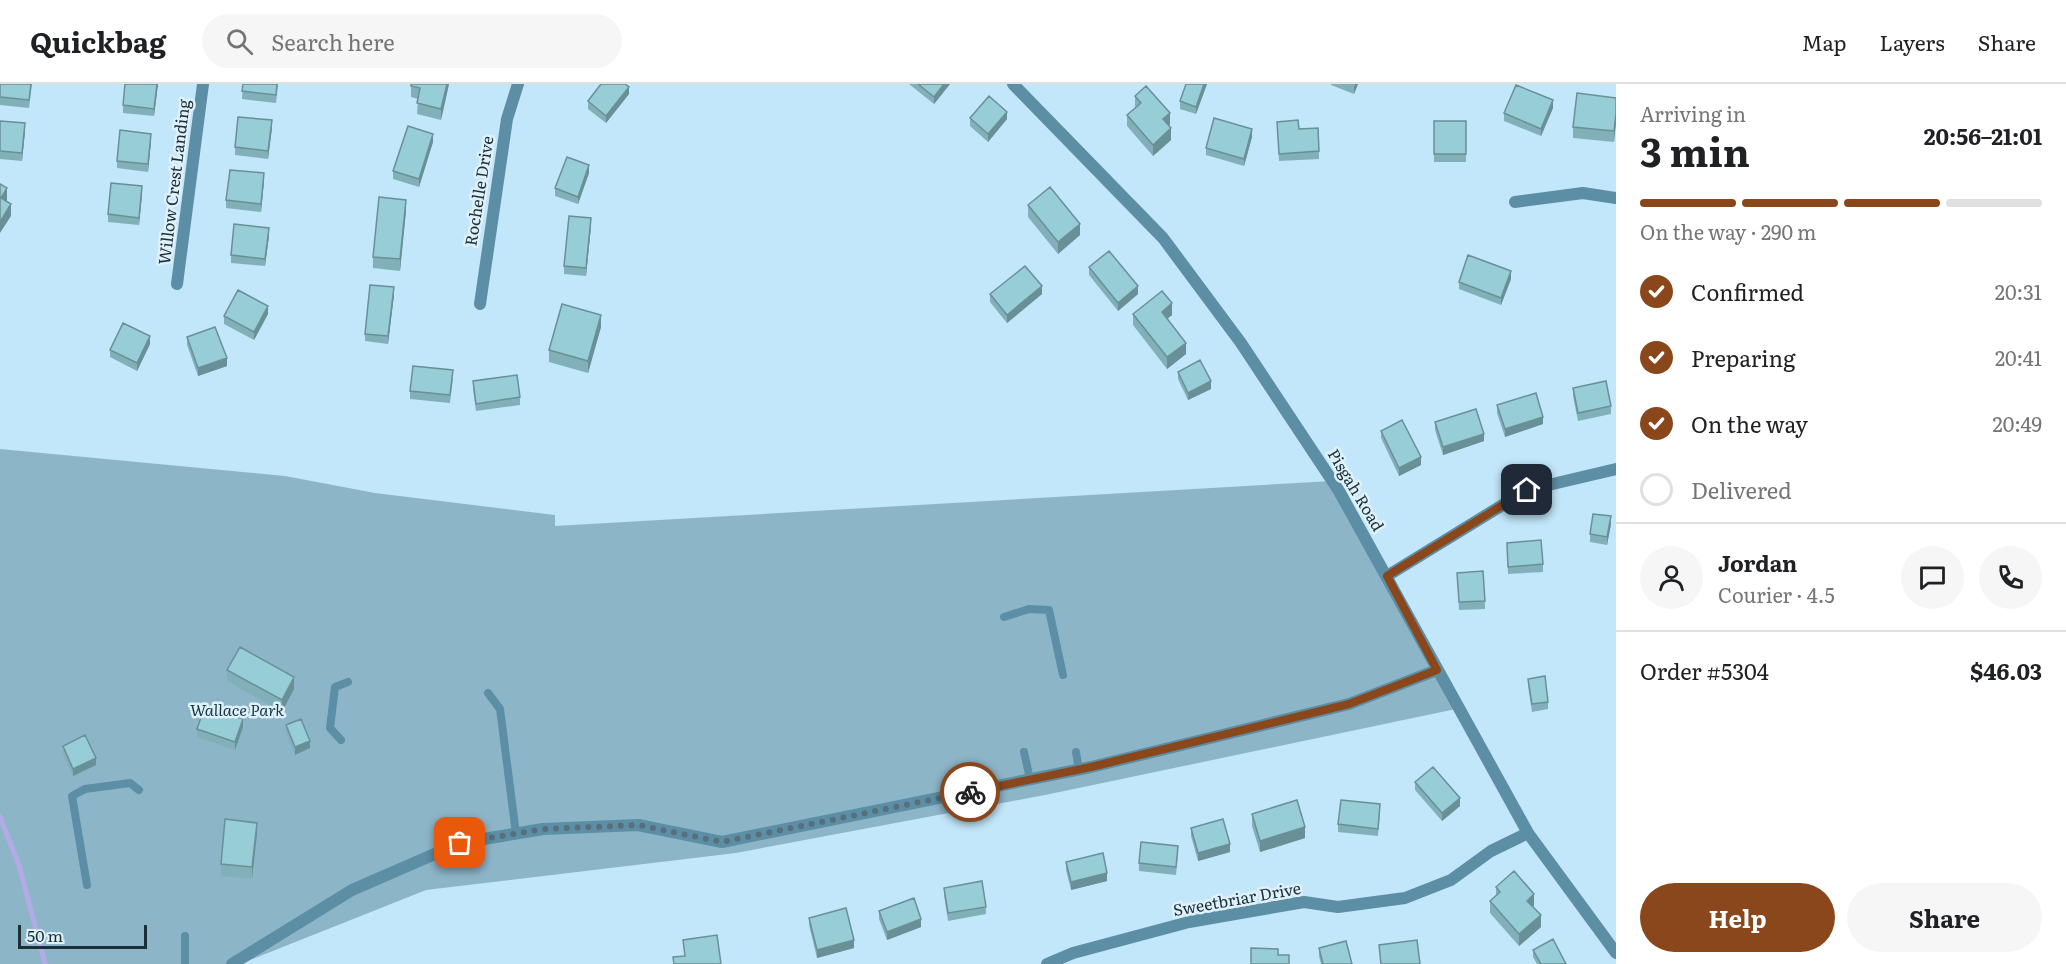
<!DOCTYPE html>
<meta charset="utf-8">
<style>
:root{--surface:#fff;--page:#f6f6f6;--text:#202124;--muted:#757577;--line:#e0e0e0;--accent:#8b471c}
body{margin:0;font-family:Literata,serif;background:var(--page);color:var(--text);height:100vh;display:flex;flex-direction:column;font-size:22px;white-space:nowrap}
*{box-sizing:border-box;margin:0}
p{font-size:20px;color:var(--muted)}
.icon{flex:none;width:33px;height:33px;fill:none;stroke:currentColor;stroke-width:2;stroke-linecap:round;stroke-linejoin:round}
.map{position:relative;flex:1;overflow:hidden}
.panel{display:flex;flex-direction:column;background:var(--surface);width:450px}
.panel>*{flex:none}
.scale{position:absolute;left:18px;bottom:15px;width:129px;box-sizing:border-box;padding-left:6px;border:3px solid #1c2f37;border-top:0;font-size:16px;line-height:21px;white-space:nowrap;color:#1c2f37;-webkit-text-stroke:4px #dff1fb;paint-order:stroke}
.pin{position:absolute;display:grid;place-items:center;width:51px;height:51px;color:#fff;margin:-26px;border-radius:12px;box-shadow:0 3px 9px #0006}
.courier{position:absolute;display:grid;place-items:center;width:60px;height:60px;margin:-30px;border:4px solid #8b471c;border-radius:50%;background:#fff;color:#222;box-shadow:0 2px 8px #0007}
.summary em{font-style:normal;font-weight:700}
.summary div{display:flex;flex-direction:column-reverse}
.summary{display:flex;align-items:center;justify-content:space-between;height:102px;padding:0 24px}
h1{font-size:39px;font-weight:700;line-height:45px}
.bar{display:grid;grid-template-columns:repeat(4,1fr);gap:9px 6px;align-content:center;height:72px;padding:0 24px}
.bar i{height:8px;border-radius:4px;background:var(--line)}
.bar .current{background:var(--accent)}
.bar p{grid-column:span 4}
.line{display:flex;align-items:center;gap:15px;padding:0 24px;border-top:2px solid var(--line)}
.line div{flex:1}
.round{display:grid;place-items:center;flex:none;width:63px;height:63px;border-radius:32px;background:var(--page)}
ol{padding:0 24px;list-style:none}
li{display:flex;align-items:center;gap:18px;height:66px}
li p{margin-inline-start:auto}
li .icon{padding:6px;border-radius:50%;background:var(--accent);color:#fff;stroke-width:4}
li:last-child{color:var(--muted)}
li i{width:33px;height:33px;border:3px solid var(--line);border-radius:50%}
.button{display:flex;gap:12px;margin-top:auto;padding:12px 24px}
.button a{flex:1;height:69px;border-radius:36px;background:var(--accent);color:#fff;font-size:24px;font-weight:700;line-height:69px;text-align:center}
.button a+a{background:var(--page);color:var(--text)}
header{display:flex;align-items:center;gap:36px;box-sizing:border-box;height:84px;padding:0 30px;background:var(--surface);border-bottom:2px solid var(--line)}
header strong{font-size:28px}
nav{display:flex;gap:33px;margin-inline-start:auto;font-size:21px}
.search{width:420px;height:54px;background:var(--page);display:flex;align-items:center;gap:15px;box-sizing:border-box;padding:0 21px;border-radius:33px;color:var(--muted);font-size:22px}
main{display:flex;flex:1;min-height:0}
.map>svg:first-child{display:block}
</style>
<header>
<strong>Quickbag</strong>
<div class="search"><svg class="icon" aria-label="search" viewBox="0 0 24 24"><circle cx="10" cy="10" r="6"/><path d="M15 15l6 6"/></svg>Search here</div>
<nav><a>Map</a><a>Layers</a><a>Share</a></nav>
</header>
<main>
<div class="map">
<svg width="1616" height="880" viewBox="0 0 1616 880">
<rect width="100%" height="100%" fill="#c2e7fa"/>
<!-- green -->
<path fill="#8db5c8" d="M0 365 285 392 375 409 555 431V442L1331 397 1456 625 1050 710 736 769 426 806 240 880H0Z"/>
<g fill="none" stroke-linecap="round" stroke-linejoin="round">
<!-- stream -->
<path stroke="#b2abe5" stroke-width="5" d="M0 733 19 781 45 880"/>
<!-- service -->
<path stroke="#5c8ea5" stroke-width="8" d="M1004 533 1029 525 1049 526 1063 591
M488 609 500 625 516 750
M341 656 330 644 335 603 348 598
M1024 668 1030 695
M1076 668 1079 686
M87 801 72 712 85 705 130 699 139 706
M185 852V880"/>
<!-- minor -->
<path stroke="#5c8ea5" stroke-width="12" d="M1515 118 1583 109 1616 114
M177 200 203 0
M480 220 507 35 518 0
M1387 492 1527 406 1616 385
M232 880 352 806 460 759 543 745 638 741 722 758 1091 683 1349 620 1437 586
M1047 880 1073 869 1189 838 1304 818 1338 823 1405 814 1451 796 1491 767 1528 749"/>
<!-- tertiary -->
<path stroke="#5c8ea5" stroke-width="12" d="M1013 0 1163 154 1241 259 1339 407 1528 749 1616 869"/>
</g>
<!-- wall -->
<path fill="#81b0b9" d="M0 0H32L29 24 0 21Z
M158 0 154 32 123 29V21Z
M243 0H278L276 19 242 15Z
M411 0H449L441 36 417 30 418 15 411 13Z
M909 0H950L934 20Z
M1186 0H1207L1196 30 1180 25V17Z
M1331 0H1358L1354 10 1331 1Z
M629 10 606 39 588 25V17Z
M1135 12 1170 40 1169 42 1171 56 1153 72 1127 42V31L1135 24Z
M1616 14 1614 58 1573 54V43Z
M1553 24 1541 52 1504 37V29Z
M970 34 1007 35 988 58 970 42Z
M0 37 25 47 22 77 0 75Z
M1434 37H1466V78H1434Z
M1277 38 1299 45 1319 67V75L1279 77Z
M272 44 268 75 235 71V63Z
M1252 53 1244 82 1206 71V64Z
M151 57 148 88 117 84V77Z
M433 58 419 103 393 95V87Z
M589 89 578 120 555 112V104Z
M264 97 261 128 226 124V116Z
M142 110 139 141 108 138V130Z
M1028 121 1080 151 1058 170 1028 133Z
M406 127 400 187 373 184V173Z
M591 142 586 192 564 190V182Z
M269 152 265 182 231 179V171Z
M1089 183 1138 210 1118 227 1089 191Z
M1511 195 1501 221 1459 205V198Z
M990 210H1042L1007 239 990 218Z
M394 211 388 260 365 257V250Z
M268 230 254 256 224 240V232Z
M1133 230 1172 231 1167 235 1186 270 1167 285 1133 241Z
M601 243 588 289 549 278V266Z
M187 253 227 282 198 292 187 261Z
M150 260 137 287 110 273V266Z
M1178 288 1211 305 1188 316 1178 295Z
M453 294 450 319 410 315V307Z
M473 297 520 313V321L476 327 473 305Z
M1573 304 1611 322V330L1578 337 1573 312Z
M1497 321 1543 340 1505 353 1497 329Z
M1435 338 1484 357 1443 371 1435 346Z
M1381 347 1421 381 1399 392 1381 354Z
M1611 440 1607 461 1590 458V450Z
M1507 459 1543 480V488L1508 490Z
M1457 489 1485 517V525L1459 526Z
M227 586 294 605 282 628 227 597Z
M1528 595 1548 618V625L1532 628 1528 602Z
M286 641 310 664 295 671 286 649Z
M243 643 235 666 197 653V645Z
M63 662 96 681 73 692 63 670Z
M1415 698 1460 722 1442 737 1415 706Z
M1380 728 1378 752 1338 748V740Z
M1252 730 1305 754 1260 768 1252 742Z
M1191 744 1230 768 1198 777 1191 752Z
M257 750 252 795 221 792V780Z
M1178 770 1176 791 1139 787V779Z
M1066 778 1107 797 1071 806 1066 786Z
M1496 803 1534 822 1533 823 1541 843 1519 862 1490 829V817L1496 813Z
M944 804 986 823V830L948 837 944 811Z
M879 827 921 843 887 856 879 835Z
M809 834 854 864 817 874 809 841Z
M1319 864 1352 880H1321L1319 872Z
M1533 866 1566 880H1537L1533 873Z"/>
<!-- shaded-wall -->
<path fill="#699096" d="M157 0H158L154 32V25Z
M447 0H449L441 36V25Z
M944 0H950L934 20V13Z
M1204 0H1207L1196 30V23Z
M1355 0H1358L1354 10V3Z
M629 3V10L606 39V32Z
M1553 16V24L1541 52V45Z
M1007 28V35L988 58V50Z
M1170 29V40L1163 47V35Z
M1616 29V40L1614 58V47Z
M272 36V44L268 75V67Z
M25 39V47L22 77V69Z
M1171 44V56L1153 72V61Z
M1252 45V53L1244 82V75Z
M151 50V57L148 88V80Z
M433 50V58L419 103V95Z
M589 81V89L578 120V113Z
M264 89V97L261 128V120Z
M142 102V110L139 141V134Z
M7 104V116L1 126V114Z
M406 116V127L400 187V175Z
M11 120V132L0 149V138Z
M591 134V142L586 192V184Z
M1080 140V151L1058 170V158Z
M269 144V152L265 182V175Z
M1511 187V195L1501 221V214Z
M1042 202V210L1007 239V231Z
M1138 202V210L1118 227V219Z
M394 203V211L388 260V252Z
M1172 219V231L1162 239V228Z
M268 222V230L254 256V248Z
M601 231V243L588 289V277Z
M150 252V260L137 287V279Z
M1186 259V270L1167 285V273Z
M227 274V282L198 292V284Z
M1211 297V305L1188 316V309Z
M1543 333V340L1505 353V345Z
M1484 350V357L1443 371V363Z
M1421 373V381L1399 392V384Z
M1611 432V440L1607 461V453Z
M294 593V605L282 628V616Z
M243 635V643L235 666V658Z
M310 657V664L295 671V663Z
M96 674V681L73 692V685Z
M1460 714V722L1442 737V729Z
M257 739V750L252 795V783Z
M1305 743V754L1260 768V757Z
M1230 760V768L1198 777V769Z
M1107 789V797L1071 806V798Z
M1534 810V822L1527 828V817Z
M1541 831V843L1519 862V850Z
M921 835V843L887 856V848Z
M854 856V864L817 874V866Z"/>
<!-- building -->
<path fill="#96cdd7" stroke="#699096" stroke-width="1.5" d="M0 0H31L29 16 0 13Z
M125 0H157L154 25 123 21Z
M243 0H277L276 11 242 7Z
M411 0H447L441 25 417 19 420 4 411 2Z
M601 0H625L629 3 606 32 588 17Z
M918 0H944L934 13Z
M1186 0H1204L1196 23 1180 17Z
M1516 1 1553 16 1541 45 1504 29Z
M1146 2 1170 29 1163 35 1171 44 1153 61 1127 31 1141 19 1135 12Z
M1577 9 1616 14V29L1614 47 1573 43Z
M989 12 1007 28 988 50 970 34Z
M238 33 272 36 268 67 235 63Z
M1214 34 1252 45 1244 75 1206 64Z
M1298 36 1299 45 1318 44 1319 67 1279 70 1277 38Z
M0 37 25 39 22 69 0 67Z
M1434 37H1466V70H1434Z
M408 42 433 50 419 95 393 87Z
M120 46 151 50 148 80 117 77Z
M567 73 589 81 578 113 555 104Z
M230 86 264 89 261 120 226 116Z
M111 99 142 102 139 134 108 130Z
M0 100 7 104 1 114 11 120 0 138Z
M1050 103 1080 140 1058 158 1028 121Z
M379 113 406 116 400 175 373 173Z
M569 132 591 134 586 184 564 182Z
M234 140 269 144 265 175 231 171Z
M1109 167 1138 202 1118 219 1089 183Z
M1468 171 1511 187 1501 214 1459 198Z
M1025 182 1042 202 1007 231 990 210Z
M370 201 394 203 388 252 365 250Z
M238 206 268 222 254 248 224 232Z
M1162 207 1172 219 1162 228 1186 259 1167 273 1133 230Z
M562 220 601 231 588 277 549 266Z
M123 239 150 252 137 279 110 266Z
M215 243 227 274 198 284 187 253Z
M1200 276 1211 297 1188 309 1178 288Z
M413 282 453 286 450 311 410 307Z
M517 291 520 313 476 320 473 297Z
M1606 297 1611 322 1578 329 1573 304Z
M1536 309 1543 333 1505 345 1497 321Z
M1476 325 1484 350 1443 363 1435 338Z
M1402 336 1421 373 1399 384 1381 347Z
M1593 430 1611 432 1607 453 1590 450Z
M1541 456 1543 480 1508 483 1507 459Z
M1483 487 1485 517 1459 518 1457 489Z
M240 563 294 593 282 616 227 586Z
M1545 592 1548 618 1532 620 1528 595Z
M205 622 243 635 235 658 197 645Z
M301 635 310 657 295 663 286 641Z
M85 651 96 674 73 685 63 662Z
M1433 683 1460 714 1442 729 1415 698Z
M1297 716 1305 743 1260 757 1252 730Z
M1341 716 1380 720 1378 745 1338 740Z
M225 735 257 739 252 783 221 780Z
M1223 735 1230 760 1198 769 1191 744Z
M1141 758 1178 762 1176 783 1139 779Z
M1103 769 1107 789 1071 798 1066 778Z
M1514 787 1534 810 1527 817 1541 831 1519 850 1490 817 1500 808 1496 803Z
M982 797 986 823 948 829 944 804Z
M914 814 921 835 887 848 879 827Z
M846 824 854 856 817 866 809 834Z
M717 851 721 880H674L673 873 685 872 683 856Z
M1553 855 1566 880H1541L1533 866Z
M1417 856 1420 880H1381L1379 861Z
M1346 857 1352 880H1323L1319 864Z
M1251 864 1278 865V871H1289V880H1251Z"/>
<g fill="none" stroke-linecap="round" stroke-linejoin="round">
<!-- done -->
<path stroke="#566f7b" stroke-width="6" stroke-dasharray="0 10.8" d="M460 759 543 745 638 741 722 758 970 708"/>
<!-- route -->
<path stroke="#8b471c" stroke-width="8" d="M970 708 1091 683 1349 620 1437 586 1387 492 1527 406"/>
</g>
<g text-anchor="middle" stroke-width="5" stroke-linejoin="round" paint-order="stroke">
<!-- street labels -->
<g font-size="16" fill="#1c2f37" stroke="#dff1fb">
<text transform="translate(174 98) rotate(-83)" y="6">Willow Crest Landing</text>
<text transform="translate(479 107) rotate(-81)" y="6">Rochelle Drive</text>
<text transform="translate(1356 406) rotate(59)" y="6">Pisgah Road</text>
<text transform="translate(1237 815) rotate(-10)" y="6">Sweetbriar Drive</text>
</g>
<!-- park labels -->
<g font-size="16" font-style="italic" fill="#163644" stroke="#dff1fb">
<text x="237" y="632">Wallace Park</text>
</g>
</g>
</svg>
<div class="scale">50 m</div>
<div class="pin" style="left:460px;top:759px;background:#ea580c"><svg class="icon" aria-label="bag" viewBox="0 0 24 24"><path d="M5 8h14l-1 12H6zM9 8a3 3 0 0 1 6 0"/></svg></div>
<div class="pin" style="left:1527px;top:406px;background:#1f2937"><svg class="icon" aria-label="home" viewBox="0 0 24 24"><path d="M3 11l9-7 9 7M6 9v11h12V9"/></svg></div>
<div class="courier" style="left:970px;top:708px"><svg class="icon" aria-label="bike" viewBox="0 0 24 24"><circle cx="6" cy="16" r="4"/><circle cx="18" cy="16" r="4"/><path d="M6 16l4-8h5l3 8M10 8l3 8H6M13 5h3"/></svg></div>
</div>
<section class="panel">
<div class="summary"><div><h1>3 min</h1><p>Arriving in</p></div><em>20:56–21:01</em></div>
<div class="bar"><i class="current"></i><i class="current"></i><i class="current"></i><i></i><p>On the way · 290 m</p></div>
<ol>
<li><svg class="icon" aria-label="check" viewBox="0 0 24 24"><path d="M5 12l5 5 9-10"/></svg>Confirmed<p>20:31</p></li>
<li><svg class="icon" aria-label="check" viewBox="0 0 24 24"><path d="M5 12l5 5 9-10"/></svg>Preparing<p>20:41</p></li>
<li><svg class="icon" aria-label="check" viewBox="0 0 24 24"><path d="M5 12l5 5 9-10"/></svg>On the way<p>20:49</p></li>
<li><i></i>Delivered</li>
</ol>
<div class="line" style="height:108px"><a class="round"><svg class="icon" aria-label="person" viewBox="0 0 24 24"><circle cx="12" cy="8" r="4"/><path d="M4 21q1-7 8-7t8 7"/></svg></a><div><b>Jordan</b><p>Courier · 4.5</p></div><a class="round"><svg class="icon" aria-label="chat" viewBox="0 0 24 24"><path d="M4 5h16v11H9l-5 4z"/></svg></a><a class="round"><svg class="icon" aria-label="phone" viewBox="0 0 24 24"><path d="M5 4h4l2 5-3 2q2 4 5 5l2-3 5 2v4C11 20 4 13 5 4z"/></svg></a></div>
<div class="line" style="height:78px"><div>Order #5304</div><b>$46.03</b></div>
<div class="button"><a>Help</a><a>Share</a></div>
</section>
</main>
